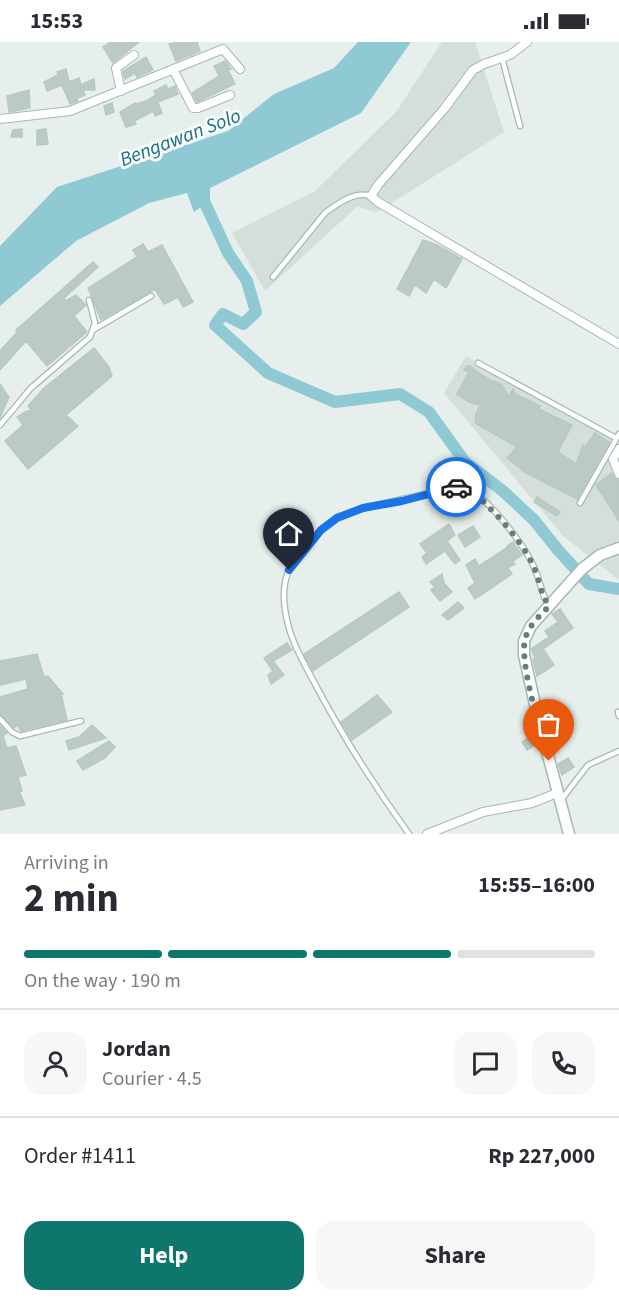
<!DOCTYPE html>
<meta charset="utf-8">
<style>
:root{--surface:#fff;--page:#f7f7f7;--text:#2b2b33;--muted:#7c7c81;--line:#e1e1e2;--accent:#0f766e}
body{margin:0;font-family:"Source Sans 3",sans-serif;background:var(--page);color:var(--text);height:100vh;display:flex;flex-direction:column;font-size:22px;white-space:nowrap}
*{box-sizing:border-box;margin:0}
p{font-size:20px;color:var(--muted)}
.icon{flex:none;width:33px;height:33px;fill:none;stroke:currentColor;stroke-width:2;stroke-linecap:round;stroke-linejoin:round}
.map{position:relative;height:792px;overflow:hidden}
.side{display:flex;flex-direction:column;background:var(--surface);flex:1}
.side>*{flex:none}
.pin{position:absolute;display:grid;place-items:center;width:51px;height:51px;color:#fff;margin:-62px -26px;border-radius:50% 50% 50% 0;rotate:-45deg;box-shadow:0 0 6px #0007}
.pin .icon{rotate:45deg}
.courier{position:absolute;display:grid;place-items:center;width:60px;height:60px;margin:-30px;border:4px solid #1a73e8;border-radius:50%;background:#fff;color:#222;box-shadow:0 2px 8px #0007}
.headline em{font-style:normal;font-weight:700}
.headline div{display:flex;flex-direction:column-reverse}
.headline{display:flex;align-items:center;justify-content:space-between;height:102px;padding:0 24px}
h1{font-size:39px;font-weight:700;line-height:45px}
.bar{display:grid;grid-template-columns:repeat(4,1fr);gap:9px 6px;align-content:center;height:72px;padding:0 24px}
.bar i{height:8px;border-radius:4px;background:var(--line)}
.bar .selected{background:var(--accent)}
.bar p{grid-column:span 4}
.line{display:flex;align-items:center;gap:15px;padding:0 24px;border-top:2px solid var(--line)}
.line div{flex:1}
.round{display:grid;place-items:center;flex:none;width:63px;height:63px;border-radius:18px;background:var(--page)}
.cta{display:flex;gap:12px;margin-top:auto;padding:12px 24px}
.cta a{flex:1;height:69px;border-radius:18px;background:var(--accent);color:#fff;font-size:24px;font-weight:700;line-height:69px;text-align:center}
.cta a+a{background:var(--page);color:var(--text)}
.status{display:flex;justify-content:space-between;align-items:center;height:42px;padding:0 30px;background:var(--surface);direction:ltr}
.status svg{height:16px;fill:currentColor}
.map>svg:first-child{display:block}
</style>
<div class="status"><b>15:53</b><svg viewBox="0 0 49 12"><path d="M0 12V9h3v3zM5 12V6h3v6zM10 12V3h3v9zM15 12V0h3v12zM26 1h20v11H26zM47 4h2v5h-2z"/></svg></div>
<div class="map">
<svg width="619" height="792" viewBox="0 0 619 792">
<rect width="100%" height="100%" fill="#e6efeb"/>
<!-- built -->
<path fill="#d4dfda" d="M442 0H475L504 90 376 171 358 164 265 249 232 191 315 149 396 70Z
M466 314 619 397V538L563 494 444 351Z"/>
<!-- water -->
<path fill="#8ec9d4" d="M358 0H411L361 71 210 146V159L194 170 187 151 149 161 76 199 0 264V204L57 145 228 89 274 52 334 26Z"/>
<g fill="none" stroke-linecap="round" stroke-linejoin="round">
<!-- river -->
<path stroke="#8ec9d4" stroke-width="12" d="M201 147 204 159 228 211 247 239 256 270 243 282 223 272 215 283 268 331 335 360 400 352 429 370 465 420 503 449 534 478 558 508 589 542 619 547"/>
</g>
<!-- building -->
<path fill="#bbcac4" stroke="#b8c9c2" stroke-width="1.5" d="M111 0H139L113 21 103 5Z
M178 0H197L200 9 176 19 169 2Z
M146 15 153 28 137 35 135 31 125 37 123 29Z
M225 19 231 27 228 28 235 42 197 60 192 51 219 34 214 24Z
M66 27 69 40 79 36 81 43 94 37 95 48H83L85 53 77 56 78 59 70 62 62 43 47 49 44 40 58 33 57 30Z
M166 43 168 47 175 44 178 52 158 60 162 71 155 74 153 69 134 79 136 82 126 85 120 70 135 61 137 62 148 58 156 53 154 49Z
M29 48 30 66 9 70 7 54Z
M112 61 114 70 106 73 104 64Z
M22 87V95H11L13 88Z
M46 87 48 102 37 103V88Z
M423 198 437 203 462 217 446 246 434 237 426 251 415 243 409 254 397 247Z
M143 202 148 210 162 203 193 260 183 265 178 255 164 262 155 247 101 278 88 246 137 215 133 208Z
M93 220 98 225 64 256 66 259 76 253 86 263 74 274 87 290 47 324 26 299 0 328V309L18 289 16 288Z
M94 306 109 325 112 334 66 373 78 384 28 427 5 399 23 383 17 375 27 369H32L28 364 44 346Z
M467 324H471L478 331 494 340 495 339 502 343 509 354 513 347 515 352 540 364 539 367 572 383 558 410 576 422 583 403 585 405 595 391 609 400 577 457 525 430 507 416 517 405 475 381 476 371 481 363 469 360 457 352 469 330 464 328Z
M0 342 9 355 0 376Z
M612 431 615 437 619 438V479L596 443Z
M537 455 560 470 557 474 534 460Z
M449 482 455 493 447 499 460 518 455 522 445 509 426 522 422 515 427 511 420 502Z
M473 484 480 495 465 505 458 493Z
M513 500 522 513 513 519 515 522 508 526 512 532 475 557 468 546 475 541 466 523 475 517 479 524 508 505 507 504Z
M442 532 444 541 452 550 440 559 431 548 435 545 430 540Z
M399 550 409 565 313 629 304 612Z
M458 560 464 566 448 578 442 573Z
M560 567 573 586 543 607 554 623 537 634 533 617 535 616 531 607 549 595 545 589 558 580 552 572Z
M287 601 292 608 273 619 284 633 271 642 268 633 273 629 264 616Z
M37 612 44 635 48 634 63 652H61L67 678 21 689 17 683 14 686 0 673V655L28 647 26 637 0 643V619Z
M377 653 392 670 352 698 341 680Z
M92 683 106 696 69 708 66 699 79 695Z
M0 684 7 691 3 694 7 706 16 704 26 733 18 735 22 749H19L25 763 0 768Z
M529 695 535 703 527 708 522 700Z
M109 699 115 705 105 716 83 728 77 719Z
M568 716 574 725 562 733 558 722Z"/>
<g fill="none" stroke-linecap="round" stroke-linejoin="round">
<!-- service casing -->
<g stroke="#a8b8b2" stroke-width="7">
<path id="service" d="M502 16 520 84
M273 235 325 171C338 161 355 149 371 154
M93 288 151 254
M478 321 616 396
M0 383 31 346 90 295 95 281 89 258
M580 461 619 392
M618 670 619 674
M0 677 12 690 20 694 81 679
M561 758 588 723 619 709
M409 792C374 744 342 693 314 640 305 623 294 605 289 586 284 568 281 545 289 528L321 488 337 475 363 466 461 444C485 450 524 503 534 525 540 538 541 552 549 564"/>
</g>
<!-- minor casing -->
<g stroke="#a8b8b2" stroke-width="10">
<path id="minor" d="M527 0 510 13 484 22 473 28 444 67 378 143 371 154 378 160 619 302
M173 27 193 66H198L230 53
M121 49 116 26 134 13
M0 77 70 69 223 7 240 27
M619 407 613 417 619 432
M427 792 483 770 532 761 557 751"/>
</g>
<!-- tertiary casing -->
<g stroke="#a8b8b2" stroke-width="13">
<path id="tertiary" d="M569 792 538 676 524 613V599L531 584 582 527 600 513 619 506"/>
</g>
<!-- service -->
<use href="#service" stroke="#fff" stroke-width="4.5"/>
<!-- minor -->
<use href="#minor" stroke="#fff" stroke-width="8"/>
<!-- tertiary -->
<use href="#tertiary" stroke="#fff" stroke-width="10"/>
</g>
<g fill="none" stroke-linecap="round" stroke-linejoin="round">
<!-- done -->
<path stroke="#687f78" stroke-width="6" stroke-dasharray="0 10.8" d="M456 445 467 446 476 452C497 473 518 494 532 521 539 535 540 551 549 564 541 573 530 582 526 594 517 617 542 692 549 719"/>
<!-- route -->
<path stroke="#1a73e8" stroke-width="8" d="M289 528 321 488 337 476 363 466 402 459 456 445"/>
</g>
<g text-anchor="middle" stroke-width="6" stroke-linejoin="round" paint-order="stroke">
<!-- water labels -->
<g font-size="20" font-style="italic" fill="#1c6f80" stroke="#f7fbf9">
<text transform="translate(180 95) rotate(-21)" y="7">Bengawan Solo</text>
</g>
</g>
</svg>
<div class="pin" style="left:549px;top:719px;background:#ea580c"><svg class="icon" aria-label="bag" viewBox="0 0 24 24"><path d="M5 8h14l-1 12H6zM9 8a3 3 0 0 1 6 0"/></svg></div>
<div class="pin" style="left:289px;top:528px;background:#1f2937"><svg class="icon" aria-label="home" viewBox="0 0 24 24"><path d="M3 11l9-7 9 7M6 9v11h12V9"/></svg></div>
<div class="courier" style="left:456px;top:445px"><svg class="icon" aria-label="car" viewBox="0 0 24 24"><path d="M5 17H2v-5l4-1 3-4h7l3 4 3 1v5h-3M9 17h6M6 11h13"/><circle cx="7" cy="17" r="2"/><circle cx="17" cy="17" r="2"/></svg></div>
</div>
<section class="side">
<div class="headline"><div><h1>2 min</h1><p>Arriving in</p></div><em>15:55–16:00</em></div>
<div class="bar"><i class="selected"></i><i class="selected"></i><i class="selected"></i><i></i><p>On the way · 190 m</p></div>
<div class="line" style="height:108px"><a class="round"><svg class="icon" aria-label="person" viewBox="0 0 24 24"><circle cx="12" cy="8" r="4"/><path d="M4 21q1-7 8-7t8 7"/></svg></a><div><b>Jordan</b><p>Courier · 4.5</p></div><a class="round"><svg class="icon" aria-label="chat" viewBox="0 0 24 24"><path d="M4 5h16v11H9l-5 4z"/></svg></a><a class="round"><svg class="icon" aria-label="phone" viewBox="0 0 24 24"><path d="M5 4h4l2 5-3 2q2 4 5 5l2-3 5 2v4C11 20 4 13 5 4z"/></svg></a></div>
<div class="line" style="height:78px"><div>Order #1411</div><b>Rp 227,000</b></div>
<div class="cta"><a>Help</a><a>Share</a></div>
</section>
